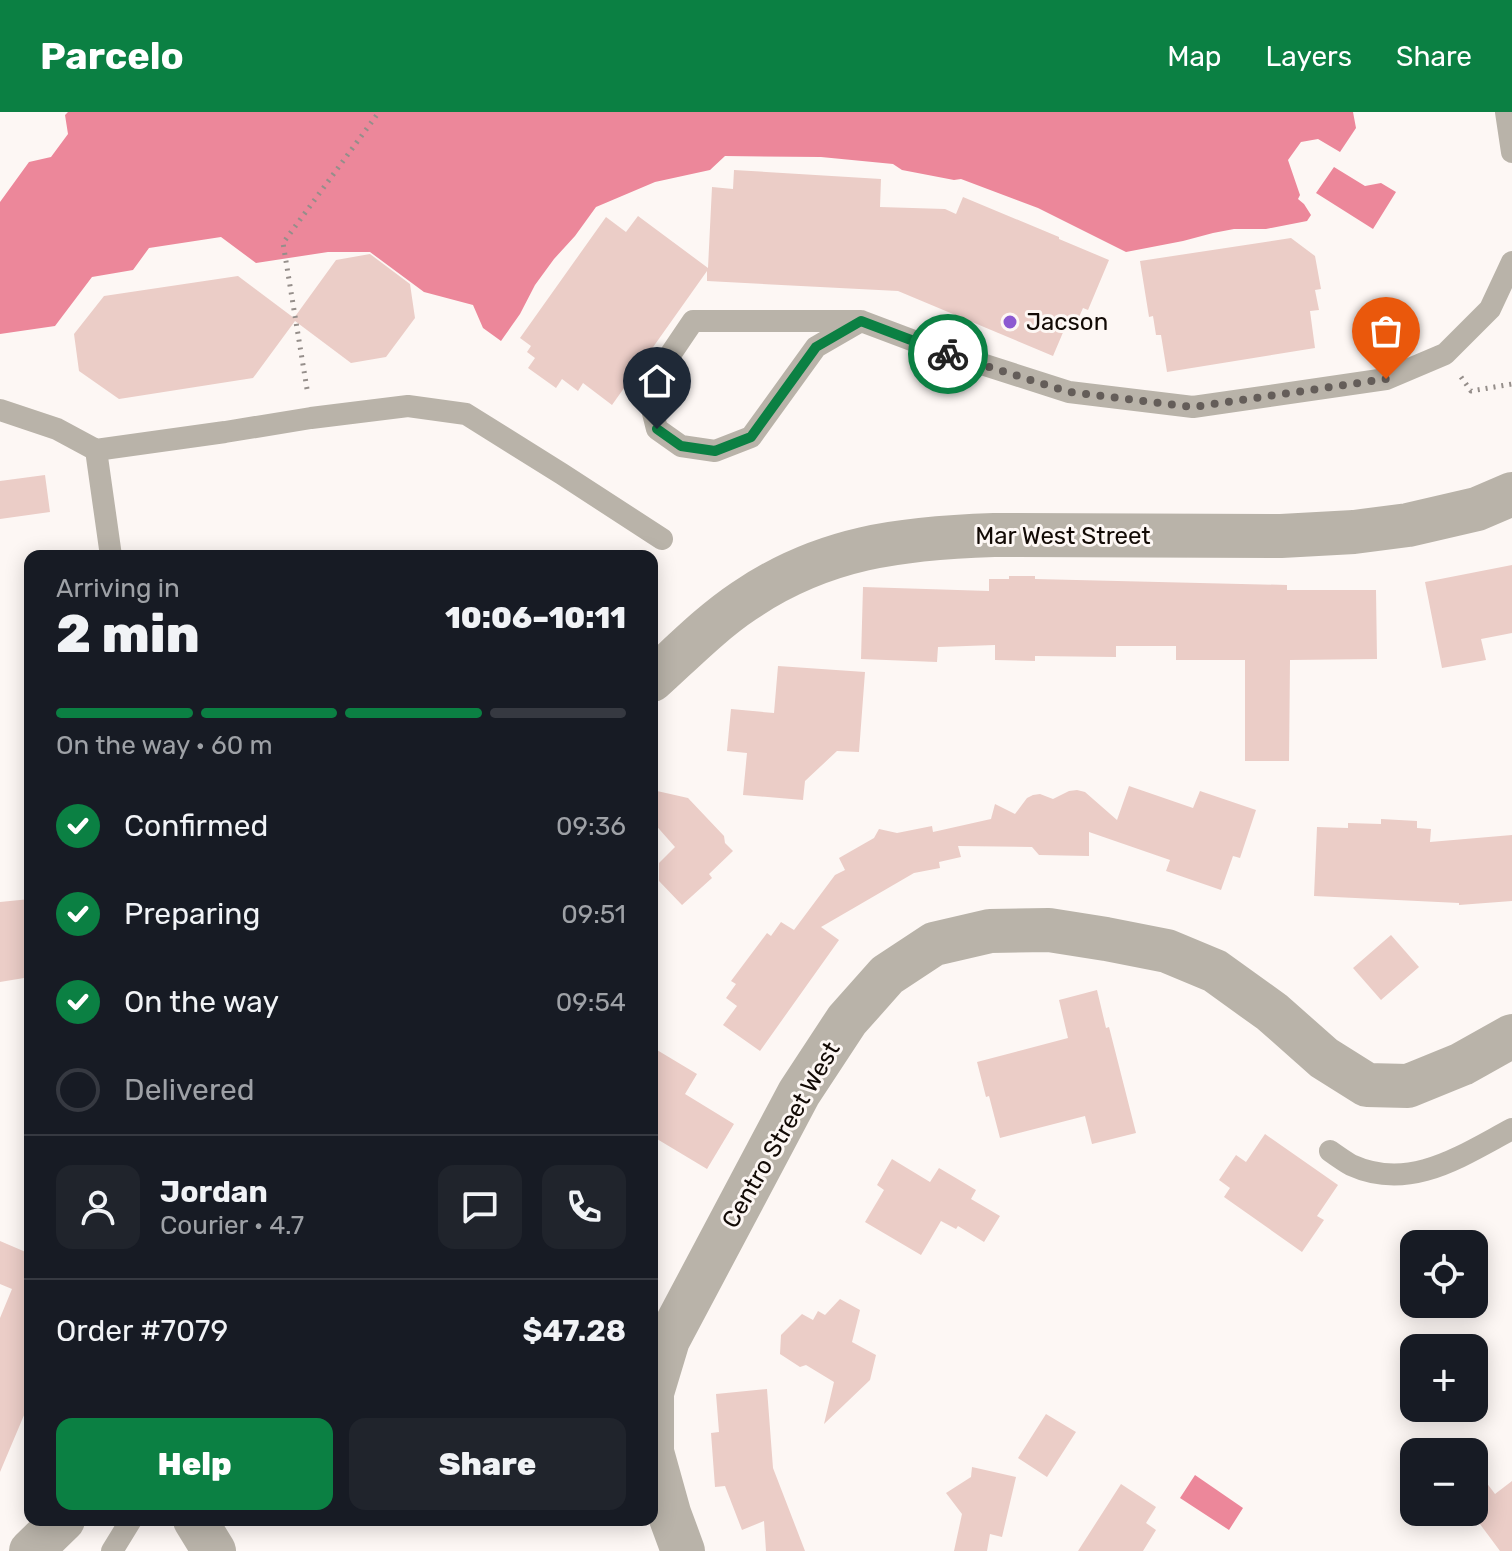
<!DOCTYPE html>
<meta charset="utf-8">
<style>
:root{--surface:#171b24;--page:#20242c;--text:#f1f3f6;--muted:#9ea1a6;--line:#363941;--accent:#0b8043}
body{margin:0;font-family:Rubik,sans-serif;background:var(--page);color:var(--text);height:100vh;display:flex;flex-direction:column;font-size:30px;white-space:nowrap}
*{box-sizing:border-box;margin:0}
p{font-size:26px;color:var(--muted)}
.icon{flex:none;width:44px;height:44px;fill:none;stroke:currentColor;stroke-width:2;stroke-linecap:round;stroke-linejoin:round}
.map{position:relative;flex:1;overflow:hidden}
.panel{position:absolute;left:24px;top:438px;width:634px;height:976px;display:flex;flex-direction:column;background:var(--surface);border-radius:16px;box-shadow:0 4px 20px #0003}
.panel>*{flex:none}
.fabs{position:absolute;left:1400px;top:1118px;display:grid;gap:16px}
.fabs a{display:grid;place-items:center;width:88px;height:88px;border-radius:16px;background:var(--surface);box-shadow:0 4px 20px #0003;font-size:40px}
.pin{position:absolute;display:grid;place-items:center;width:68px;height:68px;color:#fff;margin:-82px -34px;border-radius:50% 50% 50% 0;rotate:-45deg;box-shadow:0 0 8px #0007}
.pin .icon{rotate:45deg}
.courier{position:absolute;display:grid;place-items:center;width:80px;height:80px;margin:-40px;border:6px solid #0b8043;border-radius:50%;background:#fff;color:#222;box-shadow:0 2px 10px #0007}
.summary em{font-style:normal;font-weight:800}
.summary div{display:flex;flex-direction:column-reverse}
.summary{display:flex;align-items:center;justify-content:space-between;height:136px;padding:0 32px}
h1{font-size:52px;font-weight:800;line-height:60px}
.bar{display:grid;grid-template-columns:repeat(4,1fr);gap:12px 8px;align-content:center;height:96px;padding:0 32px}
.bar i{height:10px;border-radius:6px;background:var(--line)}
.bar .selected{background:var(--accent)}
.bar p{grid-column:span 4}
.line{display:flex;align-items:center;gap:20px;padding:0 32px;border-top:2px solid var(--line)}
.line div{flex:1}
.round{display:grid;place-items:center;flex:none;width:84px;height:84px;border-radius:16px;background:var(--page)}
ol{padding:0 32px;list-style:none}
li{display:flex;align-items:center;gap:24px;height:88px}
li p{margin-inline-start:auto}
li .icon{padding:8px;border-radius:50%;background:var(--accent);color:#fff;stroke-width:4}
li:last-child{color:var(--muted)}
li i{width:44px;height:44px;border:4px solid var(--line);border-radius:50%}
.cta{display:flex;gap:16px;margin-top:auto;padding:16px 32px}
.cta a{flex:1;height:92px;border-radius:16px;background:var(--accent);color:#fff;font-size:32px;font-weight:800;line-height:92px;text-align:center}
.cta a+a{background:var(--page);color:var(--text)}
header{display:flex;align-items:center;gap:48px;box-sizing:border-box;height:112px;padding:0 40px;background:var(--accent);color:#fff}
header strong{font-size:38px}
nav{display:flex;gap:44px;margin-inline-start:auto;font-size:28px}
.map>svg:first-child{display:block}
</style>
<header>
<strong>Parcelo</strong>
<nav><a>Map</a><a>Layers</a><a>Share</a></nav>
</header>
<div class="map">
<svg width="1512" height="1439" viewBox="0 0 1512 1439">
<rect width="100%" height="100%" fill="#fdf7f4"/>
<!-- water -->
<path fill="#ec879a" d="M68 0H1353L1356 16 1340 40 1318 27 1301 30 1288 48 1300 83 1298 87 1304 92 1311 103 1307 109 1266 117H1234L1213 121 1183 129 1126 140 1038 96 961 67 954 68 902 58 893 52 821 45 725 44 710 58 655 70 596 95 575 124 554 147 535 173 520 202 501 229 483 216 473 193 424 180 370 140H328L256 151 221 125 149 136 133 158 92 165 55 214 0 222V90L29 50 51 45 68 22 65 3Z
M1334 55 1365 74 1381 71 1396 80 1373 117 1316 81Z
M1195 1363 1243 1396 1229 1418 1180 1386Z"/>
<!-- building -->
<path fill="#ebcdc7" d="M734 58 881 67 880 95 945 97 956 102 963 85 1059 125V127L1109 148 1088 198 1083 196 1075 214 1067 211 1053 244 898 179 707 169V159L612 293 583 271 578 279 562 267 556 276 528 256 535 246 527 240 531 234 520 226 606 105 626 120 638 104 708 156 712 75 733 77Z
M1291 126 1315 144 1321 177 1315 178 1319 198 1310 199 1315 236 1167 260 1161 223H1156L1153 204 1149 205 1140 149Z
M370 142 410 172 415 206 386 245 351 251 295 209 253 266 119 287 79 259 74 222 104 184 238 164 294 206 336 148Z
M45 363 50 400 0 407V369Z
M1512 453V521L1481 527 1486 548 1442 556 1425 470Z
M1009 464H1035V467L1287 473V478H1376L1377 547 1290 548 1289 649H1245V548H1176V534H1116V545L1035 544V549L995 548V533L938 535 937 550 861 547 863 475 989 479V467H1009Z
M778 554 865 560 859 640 837 639 805 669 803 688 743 683 747 641 727 639 731 597 774 601Z
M1129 674 1193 696 1200 679 1256 698 1240 746 1233 744 1221 778 1166 759 1170 748 1089 720V744L1039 743 1032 735 958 734 961 745 939 750 940 756 914 761 821 815 839 828 760 939 723 913 737 894 726 886 736 872 731 869 767 821 771 824 781 810 794 818 835 763 845 758 839 746 874 726 879 717 897 721 932 714 933 720 991 707 995 692 1015 702 1027 686 1033 683 1040 682 1053 687 1069 679 1077 678 1085 680 1117 708Z
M657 679 688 686 724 724 725 731 733 739 709 762 712 766 682 793 659 769V751L675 735 652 709Z
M1381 707 1417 709V716L1431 717 1430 730 1512 723V789L1459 793V791L1314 784 1317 715 1348 716V711L1381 712Z
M30 787V865L0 870V790Z
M1391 823 1419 855 1381 888 1353 856Z
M1097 878 1106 916 1109 915 1136 1021 1092 1032 1085 1004 1000 1026 989 984 986 985 977 950 1068 926 1059 888Z
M652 935 697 962 685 982 734 1012 707 1057 652 1024Z
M1265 1022 1338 1073 1317 1104 1324 1108 1302 1140 1224 1085 1230 1076 1219 1068 1236 1043 1246 1050Z
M892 1047 930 1070 939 1056 976 1078 971 1087 1000 1104 984 1130 958 1114 956 1117 941 1109 921 1143 865 1110 884 1078 877 1073Z
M0 1129 28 1141 30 1136V1289L0 1360V1206L12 1177 0 1172Z
M840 1187 860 1198 852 1230 876 1243 870 1268 824 1312 834 1270 806 1253 800 1255 780 1242 781 1223 802 1202 813 1208 818 1199 825 1203Z
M767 1277 773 1356 805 1439H766L764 1409 742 1418 725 1374 715 1375 711 1321 719 1320 716 1282Z
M1046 1302 1076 1320 1047 1365 1018 1346Z
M1474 1354 1495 1382 1512 1369V1439H1500L1474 1404Z
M972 1355 1016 1365 1002 1425 990 1422 987 1439H954L962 1402 946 1381 971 1365Z
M1121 1372 1156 1395 1146 1411 1156 1418 1143 1439H1078Z"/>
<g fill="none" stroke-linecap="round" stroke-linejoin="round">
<!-- path -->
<path stroke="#958e8a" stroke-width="5" stroke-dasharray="2 6" stroke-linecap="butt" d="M1461 265 1471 279 1512 272
M307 277 283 131 379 0"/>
<!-- service -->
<path stroke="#b9b3a9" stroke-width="22" d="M1506 0 1512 40
M861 209 816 235 751 325 715 339 681 334 657 317 647 277 693 209H861L938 238 1069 280 1193 295 1386 267 1445 242 1490 197 1512 150
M0 298 57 317 96 338 225 320 311 306 408 294 466 302 562 362 662 427
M96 338 111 444
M1330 1039C1337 1044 1344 1049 1351 1053 1410 1080 1461 1044 1512 1017
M112 1439 131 1408"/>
<!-- minor -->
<path stroke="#b9b3a9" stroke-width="44" d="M652 568C682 541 711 511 744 489 823 435 902 426 994 423L1281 424 1354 420 1408 413 1477 397 1512 382
M195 1408 214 1439
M31 1439 63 1408
M683 1439 669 1401 652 1340V1281L668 1228 799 981 847 908 887 863 934 832 990 819 1049 818 1106 827 1167 839 1215 859 1272 900 1324 946 1367 973 1408 974 1462 952 1512 924"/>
</g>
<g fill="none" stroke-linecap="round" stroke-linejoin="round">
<!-- done -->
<path stroke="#645d59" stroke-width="8" stroke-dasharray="0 14.4" d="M948 242 1069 280 1193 295 1386 267"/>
<!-- route -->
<path stroke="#0b8043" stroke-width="10" d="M657 317 681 334 715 339 751 325 816 235 861 209 948 242"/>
</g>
<!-- markers -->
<circle fill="#8c59d1" stroke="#fdf7f4" stroke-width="3" cx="1010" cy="210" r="8"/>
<g text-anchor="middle" stroke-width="6" stroke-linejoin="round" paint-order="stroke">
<!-- poi labels -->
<g font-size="24" fill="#120a05" stroke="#fdf7f4" text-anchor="start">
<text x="1026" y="218">Jacson</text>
</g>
<!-- street labels -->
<g font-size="24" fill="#120a05" stroke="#fdf7f4">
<text x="1063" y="432">Mar West Street</text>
<text transform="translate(781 1023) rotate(-60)" y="8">Centro Street West</text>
</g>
</g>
</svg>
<div class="fabs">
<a><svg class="icon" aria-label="locate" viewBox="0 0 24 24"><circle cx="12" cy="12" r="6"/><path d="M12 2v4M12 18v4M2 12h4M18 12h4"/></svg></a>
<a>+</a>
<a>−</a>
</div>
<div class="pin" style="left:1386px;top:267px;background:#ea580c"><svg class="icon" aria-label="bag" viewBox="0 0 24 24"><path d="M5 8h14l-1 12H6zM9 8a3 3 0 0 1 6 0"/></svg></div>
<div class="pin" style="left:657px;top:317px;background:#1f2937"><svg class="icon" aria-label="home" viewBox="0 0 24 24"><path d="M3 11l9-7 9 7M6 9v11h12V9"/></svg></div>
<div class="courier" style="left:948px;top:242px"><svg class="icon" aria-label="bike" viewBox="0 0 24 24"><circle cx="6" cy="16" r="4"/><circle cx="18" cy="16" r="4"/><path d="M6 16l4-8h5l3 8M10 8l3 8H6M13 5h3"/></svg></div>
<section class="panel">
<div class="summary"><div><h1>2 min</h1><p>Arriving in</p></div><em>10:06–10:11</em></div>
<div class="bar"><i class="selected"></i><i class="selected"></i><i class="selected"></i><i></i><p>On the way · 60 m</p></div>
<ol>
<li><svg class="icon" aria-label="check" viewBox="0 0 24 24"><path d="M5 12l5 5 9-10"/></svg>Confirmed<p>09:36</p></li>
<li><svg class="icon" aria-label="check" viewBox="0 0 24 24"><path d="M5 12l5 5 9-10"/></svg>Preparing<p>09:51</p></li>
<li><svg class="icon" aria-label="check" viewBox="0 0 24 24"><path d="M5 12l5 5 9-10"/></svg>On the way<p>09:54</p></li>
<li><i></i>Delivered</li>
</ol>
<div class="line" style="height:144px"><a class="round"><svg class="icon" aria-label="person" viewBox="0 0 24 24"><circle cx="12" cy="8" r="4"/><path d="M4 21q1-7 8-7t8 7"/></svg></a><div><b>Jordan</b><p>Courier · 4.7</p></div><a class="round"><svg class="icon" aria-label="chat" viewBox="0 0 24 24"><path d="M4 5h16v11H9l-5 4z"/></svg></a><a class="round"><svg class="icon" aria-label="phone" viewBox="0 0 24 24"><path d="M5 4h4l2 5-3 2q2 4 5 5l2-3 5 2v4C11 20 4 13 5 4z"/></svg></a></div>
<div class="line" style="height:104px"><div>Order #7079</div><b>$47.28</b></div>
<div class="cta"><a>Help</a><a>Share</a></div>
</section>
</div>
